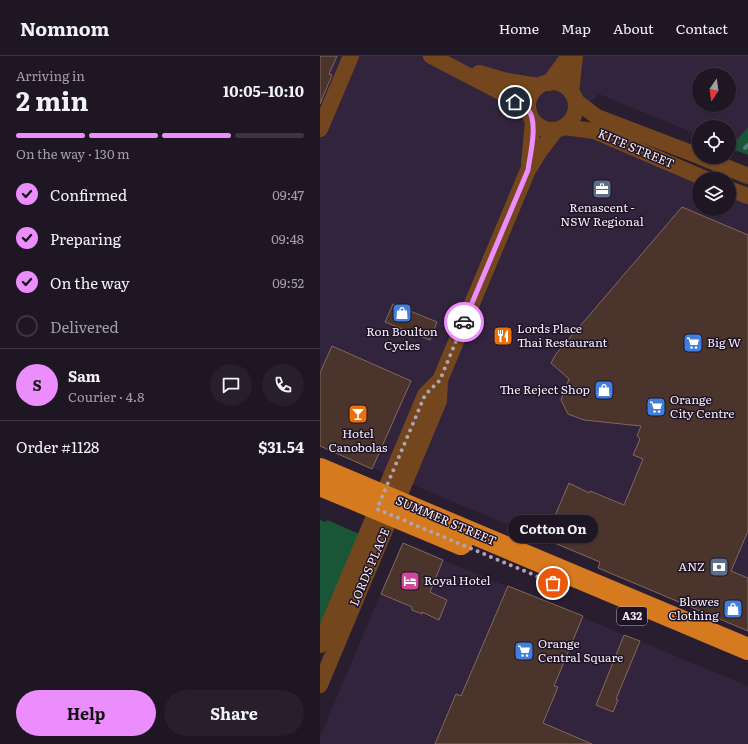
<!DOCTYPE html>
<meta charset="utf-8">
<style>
:root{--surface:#1f1624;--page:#271f2c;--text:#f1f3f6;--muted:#a19fa6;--line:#3c3541;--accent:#eb8dfc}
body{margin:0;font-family:Literata,serif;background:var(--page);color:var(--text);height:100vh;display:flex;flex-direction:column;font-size:15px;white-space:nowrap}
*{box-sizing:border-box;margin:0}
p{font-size:13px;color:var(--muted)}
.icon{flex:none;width:22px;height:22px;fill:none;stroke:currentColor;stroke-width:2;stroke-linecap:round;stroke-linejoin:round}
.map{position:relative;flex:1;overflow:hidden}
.side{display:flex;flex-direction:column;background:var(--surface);width:320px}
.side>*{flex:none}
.needle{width:26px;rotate:193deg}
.tools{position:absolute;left:372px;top:12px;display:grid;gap:8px}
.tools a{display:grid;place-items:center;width:44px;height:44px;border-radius:50%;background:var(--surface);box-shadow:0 1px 3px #0004,0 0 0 1px var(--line);font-size:20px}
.pin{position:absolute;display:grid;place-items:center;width:34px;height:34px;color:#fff;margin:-17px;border:2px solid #fff;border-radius:50%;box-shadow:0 1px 4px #0007}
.courier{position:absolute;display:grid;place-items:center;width:40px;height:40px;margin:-20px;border:3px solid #eb8dfc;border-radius:50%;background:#fff;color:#222;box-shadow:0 1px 5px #0007}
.bubble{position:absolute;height:28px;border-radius:14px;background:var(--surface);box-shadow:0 1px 3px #0004,0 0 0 1px var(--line);font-size:13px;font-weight:700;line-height:28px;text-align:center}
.headline em{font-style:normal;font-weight:700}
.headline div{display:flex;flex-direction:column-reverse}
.headline{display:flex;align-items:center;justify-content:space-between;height:68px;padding:0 16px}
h1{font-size:26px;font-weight:700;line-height:30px}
.bar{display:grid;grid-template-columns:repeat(4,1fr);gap:6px 4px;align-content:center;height:48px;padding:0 16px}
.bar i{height:5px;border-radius:3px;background:var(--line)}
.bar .on{background:var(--accent)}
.bar p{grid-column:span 4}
.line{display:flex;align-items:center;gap:10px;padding:0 16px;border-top:1px solid var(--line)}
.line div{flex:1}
.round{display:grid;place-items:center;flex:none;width:42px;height:42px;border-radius:21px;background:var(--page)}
ol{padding:0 16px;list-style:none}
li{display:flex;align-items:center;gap:12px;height:44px}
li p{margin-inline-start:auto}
li .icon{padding:4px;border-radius:50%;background:var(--accent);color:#111;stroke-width:4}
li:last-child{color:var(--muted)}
li i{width:22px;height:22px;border:2px solid var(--line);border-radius:50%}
.cta{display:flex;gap:8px;margin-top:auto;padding:8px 16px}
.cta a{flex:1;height:46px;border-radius:24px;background:var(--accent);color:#111;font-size:16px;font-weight:700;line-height:46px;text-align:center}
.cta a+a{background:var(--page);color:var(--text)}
header{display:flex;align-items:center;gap:24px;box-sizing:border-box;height:56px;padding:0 20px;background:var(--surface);border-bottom:1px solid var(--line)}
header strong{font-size:19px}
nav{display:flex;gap:22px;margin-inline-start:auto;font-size:14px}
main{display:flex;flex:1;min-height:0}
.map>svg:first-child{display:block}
</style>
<header>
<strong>Nomnom</strong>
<nav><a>Home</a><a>Map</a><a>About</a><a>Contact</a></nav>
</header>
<main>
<section class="side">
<div class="headline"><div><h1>2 min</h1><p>Arriving in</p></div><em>10:05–10:10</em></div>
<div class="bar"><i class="on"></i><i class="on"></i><i class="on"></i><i></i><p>On the way · 130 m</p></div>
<ol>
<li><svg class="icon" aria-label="check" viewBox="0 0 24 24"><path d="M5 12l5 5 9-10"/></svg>Confirmed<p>09:47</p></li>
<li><svg class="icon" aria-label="check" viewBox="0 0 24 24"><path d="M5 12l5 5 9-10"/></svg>Preparing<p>09:48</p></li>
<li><svg class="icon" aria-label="check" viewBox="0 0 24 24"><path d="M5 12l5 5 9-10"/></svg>On the way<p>09:52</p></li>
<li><i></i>Delivered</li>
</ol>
<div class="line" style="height:72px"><b class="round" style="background:var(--accent);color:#111">S</b><div><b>Sam</b><p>Courier · 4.8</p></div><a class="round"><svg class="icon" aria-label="chat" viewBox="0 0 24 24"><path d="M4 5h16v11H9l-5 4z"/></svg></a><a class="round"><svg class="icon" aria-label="phone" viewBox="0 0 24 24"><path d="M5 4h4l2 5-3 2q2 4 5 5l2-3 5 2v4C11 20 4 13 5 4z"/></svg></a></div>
<div class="line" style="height:52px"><div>Order #1128</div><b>$31.54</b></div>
<div class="cta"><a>Help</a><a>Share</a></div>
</section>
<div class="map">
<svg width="428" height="688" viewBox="0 0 428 688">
<rect width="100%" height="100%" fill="#291e30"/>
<!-- built -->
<path fill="#32243c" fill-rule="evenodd" d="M0 0H428V71L410 92 409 91V71H379V79L279 38 245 71 379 123V153H409V136L428 145V569L0 390ZM379 19H409V49H379Z
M82 487 428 630V688H0V681Z"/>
<!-- green -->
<path fill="#195638" d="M428 71V99L410 92Z
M0 464 6 466 7 464 42 479 0 578Z"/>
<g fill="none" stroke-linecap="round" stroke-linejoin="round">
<!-- stream -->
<path stroke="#59787d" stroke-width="4" d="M425 92 428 89"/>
</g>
<!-- building -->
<path fill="#4b342c" stroke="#82685e" d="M0 0H17L9 18 12 19 0 48Z
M362 151 428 179V475L411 515 428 522V575L278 512 280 506 225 483 249 427 269 437 270 435 304 449 323 403 313 399 320 383 317 380 321 370 264 364 248 358 241 344 249 323 231 307 236 298Z
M73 248 117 266 110 284 65 266Z
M12 290 91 325 52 413 0 390V317Z
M83 487 123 504 110 536 127 544 119 564 102 556V558L92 554V551L61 538Z
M188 530 263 560 234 630 238 631 223 667 272 688H115L136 638 141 640Z
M304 579 320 585 296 643 298 644 293 656 276 649Z"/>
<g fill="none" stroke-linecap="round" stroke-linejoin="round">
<!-- minor -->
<path stroke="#74461e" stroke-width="16" d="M111 0 182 37 209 55
M159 17 187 25 219 30
M208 50a24 24 0 1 1 48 0a24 24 0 1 1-48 0Z
M229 27 249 0
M251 36 255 0
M256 45 277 61 379 100
M244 71 274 75 386 123
M0 73 31 0
M381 101 428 120
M209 107 213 65
M409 133 428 140
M0 589 105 339 120 324
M0 629 119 345 120 324 208 114 220 95 236 74"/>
<!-- highway -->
<path stroke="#d67a20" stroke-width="22" d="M0 413 428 593
M0 429 141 488"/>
</g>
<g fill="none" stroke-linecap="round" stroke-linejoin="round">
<!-- done -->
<path stroke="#ada5b3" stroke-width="4" stroke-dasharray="0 7.2" d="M144 266 120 324 105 339 57 453 233 527"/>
<!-- route -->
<path stroke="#eb8dfc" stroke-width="5" d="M144 266 208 114C210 99 218 68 209 55 206 51 199 48 195 46"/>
</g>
<!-- icons -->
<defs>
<g id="office-square" transform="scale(1)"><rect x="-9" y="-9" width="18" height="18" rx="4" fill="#5c6f8a" stroke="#1f1426"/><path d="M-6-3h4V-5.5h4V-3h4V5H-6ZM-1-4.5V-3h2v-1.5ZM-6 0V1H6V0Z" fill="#fff"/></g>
<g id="shop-square" transform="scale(1)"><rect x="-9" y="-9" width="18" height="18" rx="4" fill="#3f7fe0" stroke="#1f1426"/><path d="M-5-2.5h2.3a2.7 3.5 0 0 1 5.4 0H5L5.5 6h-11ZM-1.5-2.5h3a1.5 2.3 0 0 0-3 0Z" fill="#fff"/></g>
<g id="restaurant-square" transform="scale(1)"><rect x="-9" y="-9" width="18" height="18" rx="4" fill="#e8710a" stroke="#1f1426"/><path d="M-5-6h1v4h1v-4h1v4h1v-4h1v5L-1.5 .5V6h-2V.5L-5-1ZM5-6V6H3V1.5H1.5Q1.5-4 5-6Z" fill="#fff"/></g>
<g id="supermarket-square" transform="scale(1)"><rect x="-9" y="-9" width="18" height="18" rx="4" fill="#3f7fe0" stroke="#1f1426"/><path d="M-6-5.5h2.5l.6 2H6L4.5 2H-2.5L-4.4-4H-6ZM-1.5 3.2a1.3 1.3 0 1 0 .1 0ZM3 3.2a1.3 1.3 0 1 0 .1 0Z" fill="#fff"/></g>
<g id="bar-square" transform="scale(1)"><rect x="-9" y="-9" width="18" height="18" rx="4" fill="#e8710a" stroke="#1f1426"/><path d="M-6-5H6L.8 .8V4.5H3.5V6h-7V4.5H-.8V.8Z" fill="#fff"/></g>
<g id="bank-square" transform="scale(1)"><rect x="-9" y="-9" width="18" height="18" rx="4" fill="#5c6f8a" stroke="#1f1426"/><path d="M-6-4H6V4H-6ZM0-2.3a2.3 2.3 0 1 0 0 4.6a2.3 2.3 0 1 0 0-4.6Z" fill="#fff"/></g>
<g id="hotel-square" transform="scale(1)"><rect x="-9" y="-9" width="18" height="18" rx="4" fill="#d1479c" stroke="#1f1426"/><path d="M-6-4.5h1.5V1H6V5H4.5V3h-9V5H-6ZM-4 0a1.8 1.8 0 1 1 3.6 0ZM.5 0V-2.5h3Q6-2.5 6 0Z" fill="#fff"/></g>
</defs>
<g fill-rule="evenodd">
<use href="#office-square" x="282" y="133"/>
<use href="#shop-square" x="82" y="257"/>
<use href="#restaurant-square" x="183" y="280"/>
<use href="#supermarket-square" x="373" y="287"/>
<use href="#shop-square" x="284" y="334"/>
<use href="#supermarket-square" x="336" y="351"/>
<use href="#bar-square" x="38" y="358"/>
<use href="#bank-square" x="399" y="511"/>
<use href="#hotel-square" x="90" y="525"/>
<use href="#shop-square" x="413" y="553"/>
<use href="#supermarket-square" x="204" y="595"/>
</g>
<g text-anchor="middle" stroke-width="3" stroke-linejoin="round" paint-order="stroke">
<!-- shield labels -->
<rect fill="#1f1426" stroke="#b4acba" stroke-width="1" x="297" y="551" width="30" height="18" rx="3"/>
<g font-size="11" font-weight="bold" fill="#f4edfa">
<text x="312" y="564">A32</text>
</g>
<!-- street labels -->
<g font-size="12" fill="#f4edfa" stroke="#1f1426">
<text transform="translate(316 93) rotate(23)" y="4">KITE STREET</text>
<text transform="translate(126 465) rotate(23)" y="4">SUMMER STREET</text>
<text transform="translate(50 511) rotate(-67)" y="4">LORDS PLACE</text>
</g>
<!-- poi labels -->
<g font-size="12" fill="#f4edfa" stroke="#1f1426" text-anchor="start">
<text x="282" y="156" text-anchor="middle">Renascent -<tspan x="282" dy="14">NSW Regional</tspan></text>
<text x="197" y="277">Lords Place<tspan x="197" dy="14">Thai Restaurant</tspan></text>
<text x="82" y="280" text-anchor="middle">Ron Boulton<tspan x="82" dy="14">Cycles</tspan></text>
<text x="387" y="291">Big W</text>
<text x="270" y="338" text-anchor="end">The Reject Shop</text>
<text x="350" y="348">Orange<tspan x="350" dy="14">City Centre</tspan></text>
<text x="38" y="382" text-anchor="middle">Hotel<tspan x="38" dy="14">Canobolas</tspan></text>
<text x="385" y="515" text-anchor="end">ANZ</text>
<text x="104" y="529">Royal Hotel</text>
<text x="399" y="550" text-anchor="end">Blowes<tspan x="399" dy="14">Clothing</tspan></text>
<text x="218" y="592">Orange<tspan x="218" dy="14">Central Square</tspan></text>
</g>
</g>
</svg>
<div class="tools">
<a><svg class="needle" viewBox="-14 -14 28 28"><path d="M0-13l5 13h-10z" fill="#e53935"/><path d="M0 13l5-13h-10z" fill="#a19fa6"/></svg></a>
<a><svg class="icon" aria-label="locate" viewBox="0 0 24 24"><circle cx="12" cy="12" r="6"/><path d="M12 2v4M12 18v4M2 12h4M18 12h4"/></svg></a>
<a><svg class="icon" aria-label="layers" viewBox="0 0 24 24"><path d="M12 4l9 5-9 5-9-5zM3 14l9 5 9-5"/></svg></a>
</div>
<div class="pin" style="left:233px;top:527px;background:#ea580c"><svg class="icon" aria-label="bag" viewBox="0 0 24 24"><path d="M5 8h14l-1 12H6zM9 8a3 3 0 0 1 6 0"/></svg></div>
<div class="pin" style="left:195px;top:46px;background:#1f2937"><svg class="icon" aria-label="home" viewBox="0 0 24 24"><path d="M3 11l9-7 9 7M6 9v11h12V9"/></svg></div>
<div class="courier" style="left:144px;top:266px"><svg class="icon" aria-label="car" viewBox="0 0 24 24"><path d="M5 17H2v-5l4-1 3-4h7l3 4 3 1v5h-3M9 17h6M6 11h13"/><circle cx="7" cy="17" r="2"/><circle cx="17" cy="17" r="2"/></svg></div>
<div class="bubble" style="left:188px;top:459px;width:90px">Cotton On</div>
</div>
</main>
